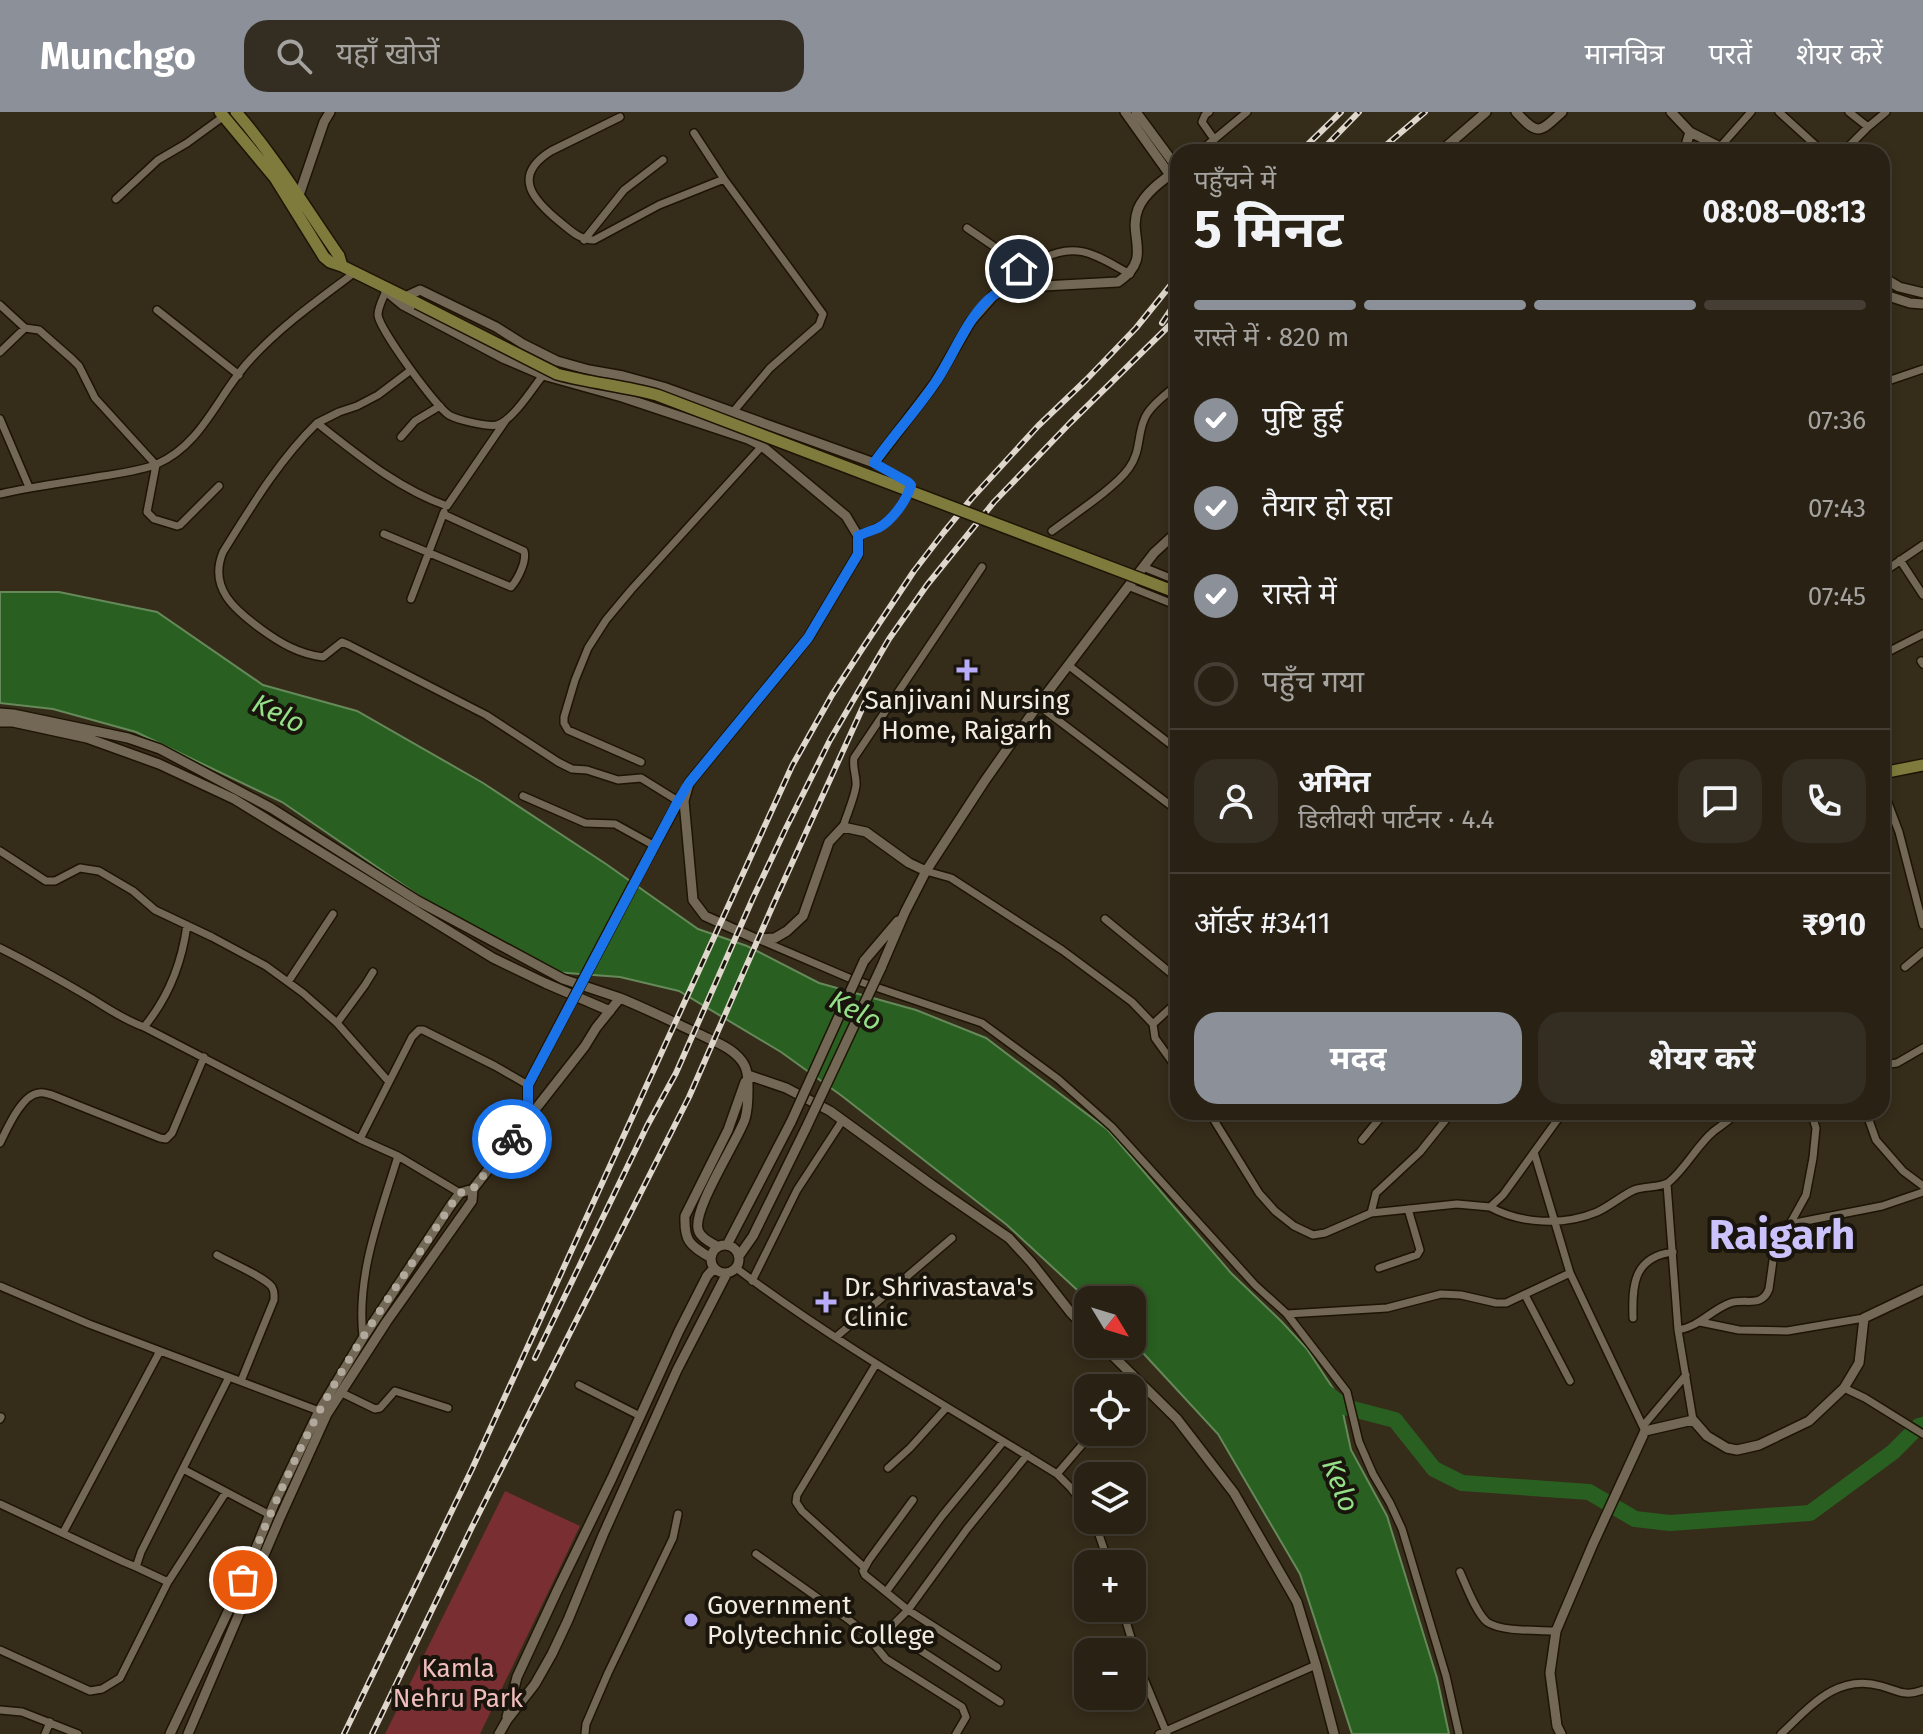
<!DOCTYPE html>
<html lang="hi">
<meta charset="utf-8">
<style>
:root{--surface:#282114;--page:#342e22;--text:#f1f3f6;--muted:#a5a3a0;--line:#443e34;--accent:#8c9099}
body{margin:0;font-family:"Fira Sans","Noto Sans Devanagari",sans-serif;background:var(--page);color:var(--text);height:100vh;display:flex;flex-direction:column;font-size:30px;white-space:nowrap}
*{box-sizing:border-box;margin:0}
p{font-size:26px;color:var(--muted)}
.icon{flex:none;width:44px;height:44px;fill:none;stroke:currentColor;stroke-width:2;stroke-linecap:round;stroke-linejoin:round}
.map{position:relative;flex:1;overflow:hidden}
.drawer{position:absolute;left:1170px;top:32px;width:720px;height:976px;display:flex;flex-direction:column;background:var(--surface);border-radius:24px;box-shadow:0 4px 12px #0003,0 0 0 2px var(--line)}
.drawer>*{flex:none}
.needle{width:52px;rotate:128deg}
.controls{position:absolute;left:1074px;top:1174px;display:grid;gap:16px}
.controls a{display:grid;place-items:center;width:72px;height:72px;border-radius:16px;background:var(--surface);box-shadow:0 4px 12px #0003,0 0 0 2px var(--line);font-size:40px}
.pin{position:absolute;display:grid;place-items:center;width:68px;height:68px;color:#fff;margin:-34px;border:4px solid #fff;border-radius:50%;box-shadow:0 2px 8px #0007}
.courier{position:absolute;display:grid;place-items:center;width:80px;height:80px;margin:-40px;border:6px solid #1a73e8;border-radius:50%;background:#fff;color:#222;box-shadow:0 2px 10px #0007}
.summary em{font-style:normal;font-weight:700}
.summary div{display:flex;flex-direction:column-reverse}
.summary{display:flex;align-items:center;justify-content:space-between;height:136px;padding:0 24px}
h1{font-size:52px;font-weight:700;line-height:60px}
.bar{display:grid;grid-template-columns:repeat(4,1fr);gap:12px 8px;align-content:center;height:96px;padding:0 24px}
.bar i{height:10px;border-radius:6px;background:var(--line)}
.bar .on{background:var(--accent)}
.bar p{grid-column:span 4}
.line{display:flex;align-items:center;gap:20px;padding:0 24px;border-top:2px solid var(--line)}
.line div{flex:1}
.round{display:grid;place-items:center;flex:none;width:84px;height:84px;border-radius:24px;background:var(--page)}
ol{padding:0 24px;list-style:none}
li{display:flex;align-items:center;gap:24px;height:88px}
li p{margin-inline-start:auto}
li .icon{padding:8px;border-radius:50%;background:var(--accent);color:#fff;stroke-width:4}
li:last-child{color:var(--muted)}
li i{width:44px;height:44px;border:4px solid var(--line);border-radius:50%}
.button{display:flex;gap:16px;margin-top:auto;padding:16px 24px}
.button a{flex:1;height:92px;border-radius:24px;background:var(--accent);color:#fff;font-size:32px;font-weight:700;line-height:92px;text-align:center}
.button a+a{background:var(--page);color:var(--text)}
header{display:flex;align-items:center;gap:48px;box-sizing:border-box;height:112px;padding:0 40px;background:var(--accent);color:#fff}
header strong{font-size:38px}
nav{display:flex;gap:44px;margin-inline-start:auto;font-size:28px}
.search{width:560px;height:72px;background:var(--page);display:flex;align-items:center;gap:20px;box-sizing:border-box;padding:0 28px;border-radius:24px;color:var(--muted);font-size:30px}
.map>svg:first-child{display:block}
</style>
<header>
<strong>Munchgo</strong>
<div class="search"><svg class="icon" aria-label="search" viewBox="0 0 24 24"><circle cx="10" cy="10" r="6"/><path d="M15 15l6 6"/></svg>यहाँ खोजें</div>
<nav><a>मानचित्र</a><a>परतें</a><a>शेयर करें</a></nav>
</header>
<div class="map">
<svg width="1923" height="1622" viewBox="0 0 1923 1622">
<rect width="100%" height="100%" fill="#362c1a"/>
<!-- green -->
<path fill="#792e31" d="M505 1379 580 1414 480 1622H385Z"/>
<!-- water -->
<path fill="#295f20" stroke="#66895a" stroke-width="2" d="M0 480H59L157 500 263 573 357 599 483 671 606 752 698 817 747 834 819 871 916 898 986 926 1108 1018 1231 1161 1282 1210 1307 1237 1340 1287 1351 1338 1387 1404 1437 1566 1449 1622H1352L1300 1462 1218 1322 1132 1229V1188H1088L1007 1113 842 984 781 940 679 879 620 865 554 860 456 809 282 690 136 620 53 597 0 591Z"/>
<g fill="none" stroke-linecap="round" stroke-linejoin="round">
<!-- river -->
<path stroke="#295f20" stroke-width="16" d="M1325 1280 1345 1295 1395 1308 1434 1357 1462 1371 1589 1380 1635 1407 1670 1411 1810 1401 1893 1340 1919 1314 1923 1313"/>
<!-- minor casing -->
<g stroke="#1d1404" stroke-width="10">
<path id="minor" d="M1209 0 1205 3 1202 10 1214 27
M1779 0 1823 40
M1849 0 1868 15
M620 5 551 39C511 64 533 88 560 110 571 119 580 128 594 128L659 93 724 67
M694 21 724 67 823 202 819 213 770 256 733 300
M1720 35 1751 0
M1199 40 1247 0
M1843 40 1868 15 1886 0
M116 87 158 48 187 31 224 4
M967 116 1015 149 1019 157 1018 176
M584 128 624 78 663 48
M1042 147C1078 128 1098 145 1130 162
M386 179C383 186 378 195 378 203 379 217 436 295 449 303 457 308 488 315 497 313 512 309 533 276 543 263
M0 193 25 216 39 218 72 247 79 254 95 286 156 353 147 400 154 407 177 414 180 413 219 374
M157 198 239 263
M0 240 25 216
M1882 271 1923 257
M0 307 29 375
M506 308 447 394C397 376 358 343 317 311 279 348 251 395 223 440 208 476 235 498 261 517 280 531 299 542 323 545L342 530 349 533 486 603 558 650 572 657 587 658 618 668 641 666 678 689
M317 311 339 300 357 294 378 283 411 258
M401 325 415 309 440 294
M0 382C34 374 69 370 103 364 121 361 140 359 157 352 203 332 218 282 250 248 281 214 318 188 354 161
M1052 419C1073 403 1115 376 1129 356 1141 339 1137 325 1144 308 1149 294 1167 282 1178 272
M384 422 511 475C518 467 527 449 524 439L443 402
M858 424C864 421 871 419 877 416 892 409 907 388 911 373L908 370 874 351
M1900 448 1923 483
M1143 455 1178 469
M1882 461 1923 433
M1128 474 1178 494
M411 487 444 400
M1174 533 1178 534
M1882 543 1923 522
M1921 549 1923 552
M1068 553 1178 638
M1038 593 1178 699
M641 650 568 618 564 611V605L575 568 588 536 606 508 631 478 762 334
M1882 675 1899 720 1923 813
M523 684 585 711 615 712 653 733
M843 715C847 702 854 687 856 674 857 664 852 656 854 646L982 455
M0 739 46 769H55L80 756 99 759 133 779 155 798 212 825 266 854 303 881 337 911 389 970
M926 759 951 766 1062 838 1132 890 1153 912 1155 926 1178 958
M1105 807 1178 867
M758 827 849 866 982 911 1058 967 1112 1015 1255 1173 1287 1202 1347 1280 1359 1330 1373 1362 1390 1391 1402 1417 1446 1564 1459 1622
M0 836C30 851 60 868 89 885 109 897 122 907 144 915L360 1027 398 1044 460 1081
M1905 855 1923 840
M288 870 333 802
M337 911 365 873 373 860
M1153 912 1178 889
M144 915C168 886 182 850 187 813
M1882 953 1897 951 1923 936
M1209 1000 1259 1081 1275 1099 1294 1114 1313 1123 1325 1121 1371 1101 1457 1092 1490 1095 1503 1083 1563 1000
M1639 1000 1642 1003
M1866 1000 1876 1028 1903 1059 1923 1074
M360 1027 412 925 419 918H423L495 954 528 973
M1362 1028 1385 1000
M0 1031C7 1017 22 982 39 981 43 980 47 982 52 983L160 1026 166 1027 172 1021 204 945
M1534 1040 1570 1161 1645 1319
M1667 1072 1678 1218 1693 1308
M1490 1095C1521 1112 1564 1114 1597 1100 1610 1094 1621 1084 1634 1078 1644 1074 1661 1076 1669 1070 1686 1056 1697 1033 1714 1019 1722 1013 1731 1007 1738 1000
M1371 1101 1376 1081 1420 1040 1452 1000
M1790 1112 1806 1083 1813 1046 1816 1016 1811 1000
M217 1143C229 1150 265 1165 272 1175 275 1180 274 1183 274 1188L241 1269
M736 1156C838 1233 949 1295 1057 1362L1071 1376 1088 1398
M1379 1156 1417 1143 1420 1138 1408 1097
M752 1169 797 1078 842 1009
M0 1174 89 1212 319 1299
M1525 1183 1570 1269
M1287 1202 1387 1196 1441 1182 1461 1183 1496 1191H1506L1570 1161
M1633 1206C1632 1174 1633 1145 1673 1140
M1700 1210 1739 1218 1787 1219 1864 1206
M1678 1218C1699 1215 1711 1198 1730 1191 1746 1186 1762 1196 1769 1177L1777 1120 1780 1115 1790 1112 1882 1094 1923 1080
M363 1225C356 1163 380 1103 398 1044
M836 1225 952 1126
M579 1273 640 1304
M1131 1276 1137 1269
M1844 1276 1865 1286 1923 1322
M340 1280 375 1297 380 1296 395 1279 448 1296
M0 1307 1 1305
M1643 1314 1686 1263
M888 1356 910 1336 947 1295
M183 1357 270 1403
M1057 1362 1093 1320
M0 1392 124 1450 136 1455 141 1440 229 1265
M1094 1408 1109 1452
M63 1421 160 1239
M756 1442 849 1508 865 1521 886 1547 962 1595 966 1605 956 1622
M864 1455 802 1399 796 1390 797 1383 876 1252
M1460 1460C1466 1473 1476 1501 1487 1510 1501 1520 1538 1518 1556 1519
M168 1470 226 1380
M886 1480 865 1463 863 1459 869 1448 913 1388
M1122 1496 1142 1562 1167 1622
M0 1538 90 1579 102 1577 120 1566 168 1470 136 1455
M997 1555 908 1498 967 1417 1027 1343
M1000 1590 892 1520 891 1515 908 1498 886 1480 942 1404 1003 1330
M0 1598 22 1600 78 1622
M45 1622 50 1610
M585 1622 586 1612 608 1561 673 1426 678 1402
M1159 1622 1316 1553
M1781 1622C1810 1595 1837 1561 1881 1574 1899 1579 1904 1585 1923 1578"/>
</g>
<!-- tertiary casing -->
<g stroke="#1d1404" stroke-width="12">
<path id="tertiary" d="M1125 0 1170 63
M1136 0 1178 57
M1516 0C1538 24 1539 21 1562 0
M1671 0 1690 20 1720 35 1725 40
M1440 40 1486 0
M1684 40 1690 20
M297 89 324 10 330 0
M1882 165 1899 175 1923 181
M386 179 403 193 503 246 543 263 622 285 748 327 762 334 846 404 858 424V442L808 526 689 671 684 689 693 788 705 804 756 827 775 826 787 819 803 804 829 730 843 715 866 720 909 751 926 759
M1882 182 1910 191 1923 192
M405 185 420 178 496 215 523 232 557 249 589 258 623 264 663 275 874 351 935 271 971 209 994 183 1004 178 1024 175 1118 170C1154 146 1127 125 1138 97 1145 80 1164 67 1178 57
M0 601 13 602 128 626 160 637 271 696 418 789 563 867 620 886
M0 610H13L87 626 159 652 234 687 493 846 545 871 610 899
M640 760 683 681
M864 849 898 809
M881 856 905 800 926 759 984 670 1038 593 1124 480 1154 441 1178 419
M748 963 786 976 830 999 932 1073 1009 1126 1031 1150 1071 1201 1088 1218
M528 1007V973L533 963
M711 1147a14 14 0 1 1 28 0a14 14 0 1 1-28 0Z
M727 1133 791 1010
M739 1144 753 1124 806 1016
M711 1146C690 1133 684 1130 685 1104L728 1018 745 970
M1101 1232 1177 1307 1234 1381 1297 1490 1316 1553 1334 1622
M507 1605 517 1565 557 1479 612 1366 679 1219 707 1164 714 1156
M170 1622 243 1468 274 1392 319 1299 363 1226 451 1093 460 1081 473 1077
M188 1622 279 1408 327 1302 387 1209 472 1089 473 1077 585 934 596 916 620 886C647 897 673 910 699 922 713 929 731 935 741 948 748 956 748 967 748 977 748 988 748 997 745 1007 737 1030 689 1102 699 1120 702 1127 712 1131 718 1135
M499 1622 507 1608 535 1572 552 1542 568 1508 603 1423 677 1258 727 1161
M1561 1622 1557 1614 1550 1561 1556 1519 1593 1432 1645 1319 1693 1308 1707 1324 1727 1336 1737 1338 1759 1333 1809 1309 1844 1276 1859 1251 1864 1206 1923 1178"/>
</g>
<!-- primary casing -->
<g stroke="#1d1404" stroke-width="14">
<path id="primary" d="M220 0 275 66 324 145 330 150 342 154 417 191
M236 0C275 45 305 95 339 144L342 154
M1882 661 1923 653"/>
</g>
<!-- minor -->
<use href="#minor" stroke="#736855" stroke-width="7"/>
<!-- tertiary -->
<use href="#tertiary" stroke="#736855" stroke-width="9"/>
<!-- primary -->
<use href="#primary" stroke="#7e7b3d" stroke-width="11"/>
<!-- rail casing -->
<g stroke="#dfd7cc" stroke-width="6">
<path id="rail" d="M1300 40 1341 0
M1320 40 1359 0
M1378 40 1425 0
M1162 211 1178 187
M535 1246 647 1014 676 961 753 786 785 718 830 628 889 527 927 473 994 390 1070 311 1178 205
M344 1622 472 1357 792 654 832 583 864 534 914 459 944 420 972 386 1038 314 1086 268 1136 216 1178 164
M372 1622 472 1415 689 985 773 793 867 586"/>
</g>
<!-- rail -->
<use href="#rail" stroke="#19150d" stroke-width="3" stroke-dasharray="9" stroke-linecap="butt"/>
<!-- tertiary-bridge casing -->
<g stroke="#1d1404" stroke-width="12" stroke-linecap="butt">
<path id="tertiary-bridge" d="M533 963 640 760
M791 1010 864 849
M806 1016 881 856"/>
</g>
<!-- primary-bridge casing -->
<g stroke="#1d1404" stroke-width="14" stroke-linecap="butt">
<path id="primary-bridge" d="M417 191 557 262C590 271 624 274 657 283L1178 481"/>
</g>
<!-- tertiary-bridge -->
<use href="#tertiary-bridge" stroke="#736855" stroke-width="9"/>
<!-- primary-bridge -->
<use href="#primary-bridge" stroke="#7e7b3d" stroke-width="11"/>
</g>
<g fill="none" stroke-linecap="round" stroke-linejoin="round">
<!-- done -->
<path stroke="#b1a99b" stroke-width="8" stroke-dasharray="0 14.4" d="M243 1468C266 1411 290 1355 319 1300 357 1228 406 1162 451 1093L460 1081 473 1077 512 1027"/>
<!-- route -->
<path stroke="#1a73e8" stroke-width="10" d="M512 1027 528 1007V973L678 689 689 671 808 526 858 442V424C864 421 871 419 878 416 892 409 907 388 911 373L908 370 874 351C893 324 916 299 935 271 953 245 968 202 994 183 1001 178 1010 177 1018 176L1019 157"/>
</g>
<!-- markers -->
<g fill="#b8abf7" stroke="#19150d" stroke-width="3">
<path d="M963 546h8v8h8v8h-8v8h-8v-8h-8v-8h8z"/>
<path d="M822 1178h8v8h8v8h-8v8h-8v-8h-8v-8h8z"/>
<circle cx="691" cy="1508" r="8"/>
</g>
<g text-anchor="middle" stroke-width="8" stroke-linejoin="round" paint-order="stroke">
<!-- poi labels -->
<g font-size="26" fill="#f3ece1" stroke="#19150d" text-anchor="start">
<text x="967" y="597" text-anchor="middle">Sanjivani Nursing<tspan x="967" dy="30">Home, Raigarh</tspan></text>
<text x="844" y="1184">Dr. Shrivastava's<tspan x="844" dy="30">Clinic</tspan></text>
<text x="707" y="1502">Government<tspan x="707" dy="30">Polytechnic College</tspan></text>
</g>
<!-- park labels -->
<g font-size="26" fill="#f0bfbd" stroke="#19150d">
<text x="458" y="1565">Kamla<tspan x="458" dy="30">Nehru Park</tspan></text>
</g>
<!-- water labels -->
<g font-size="28" font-style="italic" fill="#94df87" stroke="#19150d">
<text transform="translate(279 601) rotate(26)" y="10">Kelo</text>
<text transform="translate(856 898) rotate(28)" y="10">Kelo</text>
<text transform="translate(1341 1373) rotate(68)" y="10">Kelo</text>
</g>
<!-- town labels -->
<g font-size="42" font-weight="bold" fill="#cbc2fc" stroke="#19150d">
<text x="1782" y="1137">Raigarh</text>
</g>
</g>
</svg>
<div class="controls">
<a><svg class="needle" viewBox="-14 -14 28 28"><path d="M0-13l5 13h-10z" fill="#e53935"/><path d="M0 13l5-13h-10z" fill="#a5a3a0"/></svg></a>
<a><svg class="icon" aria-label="locate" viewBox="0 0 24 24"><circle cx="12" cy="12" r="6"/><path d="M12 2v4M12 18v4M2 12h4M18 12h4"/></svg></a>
<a><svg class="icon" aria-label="layers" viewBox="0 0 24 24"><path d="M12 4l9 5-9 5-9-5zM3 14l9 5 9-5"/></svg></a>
<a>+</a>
<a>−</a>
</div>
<div class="pin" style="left:243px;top:1468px;background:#ea580c"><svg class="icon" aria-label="bag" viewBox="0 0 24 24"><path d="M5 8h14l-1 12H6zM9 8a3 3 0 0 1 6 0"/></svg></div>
<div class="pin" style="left:1019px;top:157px;background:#1f2937"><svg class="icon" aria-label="home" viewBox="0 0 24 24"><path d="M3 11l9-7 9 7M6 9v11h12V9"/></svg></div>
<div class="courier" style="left:512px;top:1027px"><svg class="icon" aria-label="bike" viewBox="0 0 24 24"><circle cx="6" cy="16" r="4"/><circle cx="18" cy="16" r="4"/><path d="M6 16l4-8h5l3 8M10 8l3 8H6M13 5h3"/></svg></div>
<section class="drawer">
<div class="summary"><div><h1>5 मिनट</h1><p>पहुँचने में</p></div><em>08:08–08:13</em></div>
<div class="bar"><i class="on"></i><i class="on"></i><i class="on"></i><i></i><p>रास्ते में · 820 m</p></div>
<ol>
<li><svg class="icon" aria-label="check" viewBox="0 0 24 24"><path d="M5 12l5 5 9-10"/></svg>पुष्टि हुई<p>07:36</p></li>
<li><svg class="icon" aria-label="check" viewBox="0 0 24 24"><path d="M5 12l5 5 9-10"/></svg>तैयार हो रहा<p>07:43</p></li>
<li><svg class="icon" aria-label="check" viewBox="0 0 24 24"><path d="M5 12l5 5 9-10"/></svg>रास्ते में<p>07:45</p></li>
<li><i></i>पहुँच गया</li>
</ol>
<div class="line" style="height:144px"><a class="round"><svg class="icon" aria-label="person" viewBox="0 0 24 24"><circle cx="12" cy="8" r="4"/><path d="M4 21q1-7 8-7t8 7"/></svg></a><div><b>अमित</b><p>डिलीवरी पार्टनर · 4.4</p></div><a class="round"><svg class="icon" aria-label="chat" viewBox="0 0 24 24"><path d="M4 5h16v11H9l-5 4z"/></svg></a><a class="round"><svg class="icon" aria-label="phone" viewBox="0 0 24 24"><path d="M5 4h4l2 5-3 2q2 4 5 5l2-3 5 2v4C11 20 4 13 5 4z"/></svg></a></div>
<div class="line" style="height:104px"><div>ऑर्डर #3411</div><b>₹910</b></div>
<div class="button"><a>मदद</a><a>शेयर करें</a></div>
</section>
</div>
